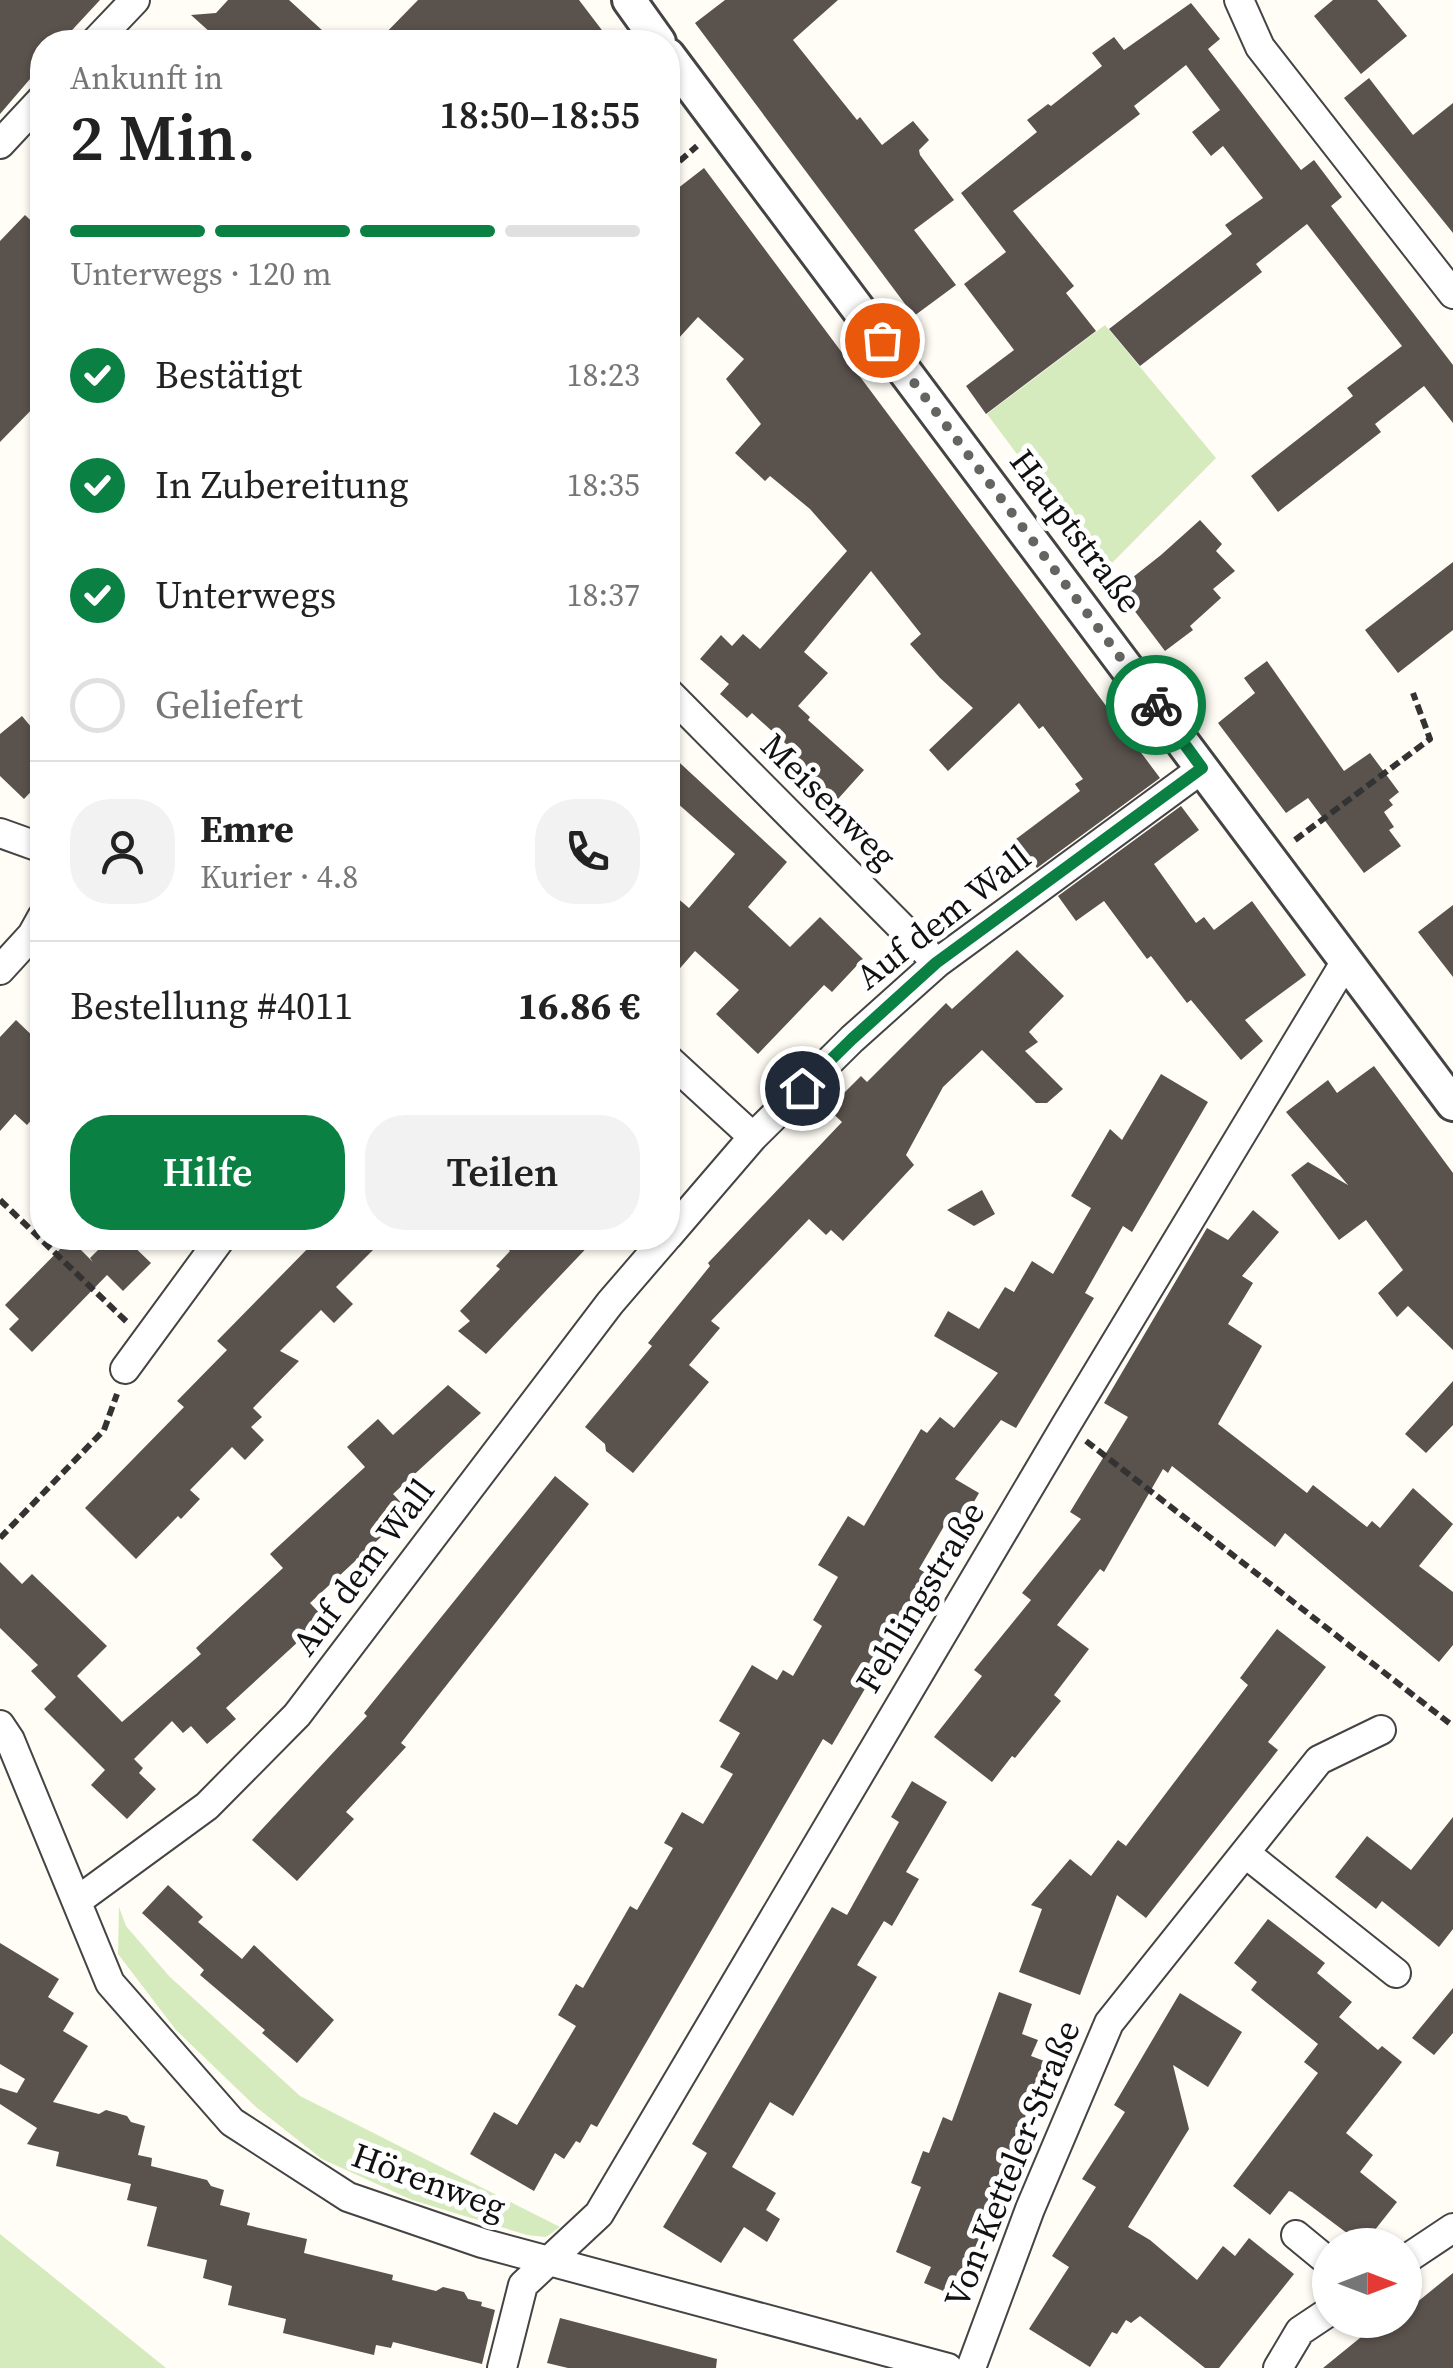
<!DOCTYPE html>
<html lang="de">
<meta charset="utf-8">
<style>
:root{--surface:#fff;--page:#f2f2f2;--text:#222;--muted:#767676;--line:#e0e0e0;--accent:#0b8043}
body{margin:0;font-family:"Source Serif 4",serif;background:var(--page);color:var(--text);height:100vh;display:flex;flex-direction:column;font-size:38px;white-space:nowrap}
*{box-sizing:border-box;margin:0}
p{font-size:32px;color:var(--muted)}
.icon{flex:none;width:55px;height:55px;fill:none;stroke:currentColor;stroke-width:2;stroke-linecap:round;stroke-linejoin:round}
.map{position:relative;flex:1;overflow:hidden}
.sheet{position:absolute;left:30px;top:30px;width:650px;height:1220px;display:flex;flex-direction:column;background:var(--surface);border-radius:40px;box-shadow:0 2px 8px #0004}
.sheet>*{flex:none}
.needle{width:65px;rotate:90deg}
.controls{position:absolute;left:1312px;top:2228px;display:grid;gap:20px}
.controls a{display:grid;place-items:center;width:110px;height:110px;border-radius:50%;background:var(--surface);box-shadow:0 2px 8px #0004;font-size:50px}
.pin{position:absolute;display:grid;place-items:center;width:85px;height:85px;color:#fff;margin:-42px;border:5px solid #fff;border-radius:50%;box-shadow:0 2px 10px #0007}
.courier{position:absolute;display:grid;place-items:center;width:100px;height:100px;margin:-50px;border:8px solid #0b8043;border-radius:50%;background:#fff;color:#222;box-shadow:0 2px 12px #0007}
.headline em{font-style:normal;font-weight:600}
.headline div{display:flex;flex-direction:column-reverse}
.headline{display:flex;align-items:center;justify-content:space-between;height:170px;padding:0 40px}
h1{font-size:65px;font-weight:600;line-height:75px}
.bar{display:grid;grid-template-columns:repeat(4,1fr);gap:15px 10px;align-content:center;height:120px;padding:0 40px}
.bar i{height:12px;border-radius:8px;background:var(--line)}
.bar .current{background:var(--accent)}
.bar p{grid-column:span 4}
.line{display:flex;align-items:center;gap:25px;padding:0 40px;border-top:2px solid var(--line)}
.line div{flex:1}
.round{display:grid;place-items:center;flex:none;width:105px;height:105px;border-radius:40px;background:var(--page)}
ol{padding:0 40px;list-style:none}
li{display:flex;align-items:center;gap:30px;height:110px}
li p{margin-inline-start:auto}
li .icon{padding:10px;border-radius:50%;background:var(--accent);color:#fff;stroke-width:4}
li:last-child{color:var(--muted)}
li i{width:55px;height:55px;border:5px solid var(--line);border-radius:50%}
.button{display:flex;gap:20px;margin-top:auto;padding:20px 40px}
.button a{flex:1;height:115px;border-radius:40px;background:var(--accent);color:#fff;font-size:40px;font-weight:600;line-height:115px;text-align:center}
.button a+a{background:var(--page);color:var(--text)}
.map>svg:first-child{display:block}
</style>
<div class="map">
<svg width="1453" height="2368" viewBox="0 0 1453 2368">
<rect width="100%" height="100%" fill="#fffdf5"/>
<!-- green -->
<path fill="#d5ebbd" d="M1105 325 1216 458 1104 571 987 414Z
M119 1907 126 1926 169 1976 300 2096 560 2227 546 2237 527 2235 412 2200 322 2159 256 2107 176 2030 118 1954Z
M0 2234 166 2368H0Z"/>
<!-- building -->
<path fill="#5a524d" d="M0 0H100L61 42H42V65L0 114Z
M228 0H289L335 42H221L191 15 216 13Z
M418 0H579L611 42H377Z
M725 0H838L793 40 857 120 860 117 882 145 913 121 929 140 919 150 920 155 954 200 914 230 956 285 914 316 695 23Z
M1333 0H1377L1407 36 1361 74 1314 16Z
M1191 3 1220 39 1208 49 1301 170 1314 160 1342 197 1331 206 1453 365V423L1424 386 1375 424 1381 432 1278 512 1251 476 1353 396 1347 388 1402 346 1307 224 1256 264 1262 272 1140 366 1109 329 1232 234 1225 225 1263 198 1223 146 1211 156 1192 132 1220 110 1186 65 1134 106 1140 114 1013 211 1074 286 1066 293 1096 331 986 414 966 386 1014 350 964 284 1006 252 961 193 1037 132 1027 120 1048 104 1051 106 1102 66 1092 53 1114 37 1124 50Z
M1369 78 1413 135 1453 103V233L1344 98Z
M704 168 1160 778 1037 868 1016 839 1080 791 1075 784 1083 779 1043 726 1039 729 1019 703 948 771 929 750 973 708 940 678 910 644 921 634 871 571 804 652 828 673 798 706 810 717 808 720 864 770 838 799 793 758 797 754 752 713 747 718 720 694 729 684 700 659 721 635 732 646 743 634 760 649 847 551 810 509 770 476 765 481 735 453 761 424 726 379 744 359 698 317 668 350V196Z
M25 215 42 231V399L0 442V241Z
M1200 520 1222 544 1216 551 1235 571 1213 589 1221 598 1190 626 1193 630 1165 651 1118 589 1161 555Z
M1453 562V630L1398 673 1365 630Z
M1267 661 1344 771 1370 753 1399 792 1389 800 1393 805 1384 812 1394 827 1389 830 1401 846 1364 873 1308 798 1286 813 1218 723 1255 693 1244 678Z
M22 716 42 740V780L24 799 0 776V734Z
M668 752 787 862 748 907 790 947 820 917 863 959 832 992 824 985 758 1054 716 1014 739 990 695 951 668 982V890L689 908 735 854 668 795Z
M1181 806 1199 830 1154 864 1196 923 1204 917 1214 930 1252 901 1306 975 1245 1020 1263 1041 1241 1060 1191 1000 1187 1003 1151 956 1147 959 1104 901 1076 921 1058 896Z
M1453 905V977L1418 932Z
M1017 950 1064 996 1029 1032 1038 1042 1025 1051 1063 1089 1047 1103H1036L982 1050 943 1087 906 1155 914 1165 843 1241 831 1230 826 1235 809 1219 711 1321 720 1328 689 1365 709 1382 633 1473 606 1451 605 1444 585 1427 652 1346 648 1343 710 1266 708 1263 842 1122 828 1109 861 1076 867 1082 946 1003 952 1009Z
M16 1020 42 1045V1108L27 1125 15 1114 0 1131V1037Z
M1374 1066 1453 1173V1350L1408 1306 1397 1317 1378 1293 1403 1270 1366 1220 1339 1240 1291 1175 1308 1162 1348 1185 1286 1112 1328 1080 1337 1093Z
M1161 1074 1208 1102 1132 1232 1123 1226 1085 1293 1094 1298 1016 1428 1001 1420 955 1479 979 1493 959 1528 947 1521 919 1569 931 1576 832 1745 823 1739 597 2127 591 2124 580 2143 576 2141 564 2159 555 2153 534 2191 470 2154 494 2112 517 2125 576 2026 558 2015 576 1984 583 1988 630 1906 637 1910 673 1848 664 1843 682 1812 703 1824 733 1774 720 1767 740 1733 719 1721 752 1665 777 1680 783 1670 793 1676 822 1626 813 1620 838 1577 818 1565 848 1516 864 1526 921 1429 927 1433 940 1417 954 1428 998 1373 934 1336 948 1311 979 1329 1005 1287 1014 1292 1032 1261 1053 1274 1091 1208 1071 1196 1110 1129 1122 1140Z
M982 1190 995 1214 974 1226 947 1210Z
M1253 1210 1279 1232 1242 1276 1253 1283 1228 1324 1262 1346 1218 1424 1307 1493 1313 1485 1367 1527 1372 1521 1380 1528 1413 1488 1453 1524 1419 1566 1453 1592V1645L1439 1662 1285 1533 1275 1547 1172 1466 1168 1473 1163 1469 1104 1572 1100 1569 1057 1625 1089 1649 1054 1695 1061 1701 1015 1758 1012 1756 992 1782 934 1737 982 1676 974 1670 1031 1600 1022 1593 1081 1519 1070 1512 1128 1417 1104 1403 1207 1228 1228 1240Z
M110 1238H125L151 1263 123 1291 107 1275 32 1352 9 1329 19 1319 5 1305 70 1239 93 1262 90 1258Z
M318 1238H385L336 1287 353 1304 334 1323 321 1310 280 1351 299 1361 253 1408 262 1417 251 1427 264 1440 245 1460 232 1447 190 1490 200 1499 181 1519 178 1516 136 1559 85 1508 184 1407 177 1401 227 1350 217 1341Z
M495 1238H596L486 1354 458 1331 470 1321 460 1311 500 1269 496 1266 510 1251Z
M1453 1381V1425L1426 1453 1405 1434Z
M448 1385 481 1413 393 1494 409 1511 310 1603 324 1618 226 1708 236 1719 207 1744 191 1726 183 1733 172 1721 134 1759 143 1768 139 1773 156 1789 127 1819 91 1785 105 1770 44 1709 56 1697 31 1671 38 1665 0 1628V1562L22 1584 32 1574 107 1646 77 1676 122 1722 201 1654 196 1648 283 1568 270 1554 365 1467 347 1447 378 1419 393 1435Z
M555 1476 589 1504 401 1743 406 1747 346 1812 354 1819 297 1881 252 1840 367 1716 364 1713Z
M1277 1629 1326 1667 1268 1742 1278 1750 1146 1918 1117 1895 1080 1995 1019 1972 1042 1909 1031 1905 1070 1859 1091 1876 1118 1840 1126 1846 1248 1685 1240 1678Z
M912 1781 947 1802 906 1872 919 1879 892 1926 884 1921 857 1965 877 1977 793 2116 770 2102 732 2167 776 2193 766 2210 780 2219 767 2242 744 2227 721 2263 663 2227 707 2153 692 2144 832 1907 847 1915 899 1822 891 1817Z
M1453 1817V1929L1439 1947 1382 1901 1376 1909 1335 1877 1367 1836 1411 1870Z
M168 1885 203 1917 198 1922 242 1959 254 1945 334 2020 297 2063 262 2033 265 2030 200 1975 204 1970 142 1913Z
M1268 1919 1325 1963 1317 1973 1352 2002 1339 2017 1378 2050 1382 2046 1402 2062 1346 2133 1373 2155 1360 2172 1397 2202 1363 2245 1292 2192 1289 2191 1270 2215 1233 2186 1318 2073 1304 2062 1318 2044 1251 1990 1257 1982 1234 1963Z
M0 1943 59 1979 48 1997 74 2013 63 2031 88 2046 53 2102 99 2114 106 2110 127 2116 131 2122 145 2126 138 2155 152 2158 151 2166 207 2180 211 2186 224 2190 220 2205 250 2213 247 2225 307 2239 304 2253 393 2275 392 2280 436 2291 443 2287 464 2292 468 2299 482 2302 481 2306 495 2310 482 2364 393 2342 391 2348 376 2345 374 2355 283 2333 286 2319 228 2305 232 2286 203 2278 207 2260 147 2246 157 2207 127 2200 131 2184 56 2166 59 2152 27 2144 37 2128 0 2104V2088L17 2093 25 2079 0 2064Z
M1453 1988V2033L1434 2055 1412 2038Z
M999 1992 1032 2004 1022 2034 1038 2040 1031 2056 1047 2062 1000 2180 996 2179 974 2237 979 2239 953 2295 924 2283 931 2267 896 2252 921 2187 911 2183 923 2151 929 2153 943 2117 952 2121Z
M1180 1993 1242 2032 1208 2087 1173 2065 1189 2129 1128 2227 1150 2240 1197 2280 1223 2246 1235 2256 1249 2238 1294 2274 1219 2368H1205L1140 2316 1131 2323 1126 2320 1117 2334 1112 2332 1090 2367 1029 2329 1069 2267 1052 2256 1096 2187 1082 2179 1125 2112 1114 2105Z
M1453 2273V2368H1323L1382 2320H1405V2312Z
M560 2318 717 2359 716 2368H568L547 2363Z"/>
<g fill="none" stroke-linecap="round" stroke-linejoin="round">
<!-- minor casing -->
<g stroke="#444" stroke-width="32">
<path id="minor" d="M1239 0 1260 47 1453 294
M95 42 135 0
M0 144 42 99
M668 692 937 963
M0 833 42 848
M0 970 32 935 42 917
M668 1059 753 1137
M668 1236 753 1137 852 1039 937 963 1203 768
M125 1369 221 1238
M0 1725 10 1740 110 1983 232 2122 348 2197 482 2243 948 2368
M1245 1853 1396 1973
M77 1901 207 1806 297 1715 610 1303 666 1238
M1296 2235 1330 2263
M1405 2260 1453 2228
M502 2368 523 2285 599 2214 1066 1425 1346 961
M971 2368 1030 2209 1109 2023 1319 1760 1381 1730
M1278 2368 1300 2331 1330 2311"/>
</g>
<!-- tertiary casing -->
<g stroke="#444" stroke-width="38">
<path id="tertiary" d="M629 0 659 42
M668 55 1453 1104"/>
</g>
<!-- path -->
<path stroke="#333" stroke-width="6" stroke-dasharray="10 5" stroke-linecap="butt" d="M668 171 697 146
M1295 840 1430 739 1413 693
M0 1200 127 1322
M1086 1441 1453 1726
M0 1538 104 1430 117 1394"/>
<!-- minor -->
<use href="#minor" stroke="#fff" stroke-width="28"/>
<!-- tertiary -->
<use href="#tertiary" stroke="#fff" stroke-width="32"/>
</g>
<g fill="none" stroke-linecap="round" stroke-linejoin="round">
<!-- done -->
<path stroke="#646461" stroke-width="10" stroke-dasharray="0 18" d="M882 340 1156 705"/>
<!-- route -->
<path stroke="#0b8043" stroke-width="12" d="M802 1088 852 1039 936 963 1202 768 1156 705"/>
</g>
<g text-anchor="middle" stroke-width="10" stroke-linejoin="round" paint-order="stroke">
<!-- street labels -->
<g font-size="35" fill="#111" stroke="#fff">
<text transform="translate(1076 531) rotate(53)" y="12">Hauptstraße</text>
<text transform="translate(829 801) rotate(45)" y="12">Meisenweg</text>
<text transform="translate(943 917) rotate(-38)" y="12">Auf dem Wall</text>
<text transform="translate(363 1567) rotate(-53)" y="12">Auf dem Wall</text>
<text transform="translate(920 1597) rotate(-59)" y="12">Fehlingstraße</text>
<text transform="translate(1012 2164) rotate(-68)" y="12">Von-Ketteler-Straße</text>
<text transform="translate(429 2181) rotate(20)" y="12">Hörenweg</text>
</g>
</g>
</svg>
<div class="controls">
<a><svg class="needle" viewBox="-14 -14 28 28"><path d="M0-13l5 13h-10z" fill="#e53935"/><path d="M0 13l5-13h-10z" fill="#767676"/></svg></a>
</div>
<div class="pin" style="left:882px;top:340px;background:#ea580c"><svg class="icon" aria-label="bag" viewBox="0 0 24 24"><path d="M5 8h14l-1 12H6zM9 8a3 3 0 0 1 6 0"/></svg></div>
<div class="pin" style="left:802px;top:1088px;background:#1f2937"><svg class="icon" aria-label="home" viewBox="0 0 24 24"><path d="M3 11l9-7 9 7M6 9v11h12V9"/></svg></div>
<div class="courier" style="left:1156px;top:705px"><svg class="icon" aria-label="bike" viewBox="0 0 24 24"><circle cx="6" cy="16" r="4"/><circle cx="18" cy="16" r="4"/><path d="M6 16l4-8h5l3 8M10 8l3 8H6M13 5h3"/></svg></div>
<section class="sheet">
<div class="headline"><div><h1>2 Min.</h1><p>Ankunft in</p></div><em>18:50–18:55</em></div>
<div class="bar"><i class="current"></i><i class="current"></i><i class="current"></i><i></i><p>Unterwegs · 120 m</p></div>
<ol>
<li><svg class="icon" aria-label="check" viewBox="0 0 24 24"><path d="M5 12l5 5 9-10"/></svg>Bestätigt<p>18:23</p></li>
<li><svg class="icon" aria-label="check" viewBox="0 0 24 24"><path d="M5 12l5 5 9-10"/></svg>In Zubereitung<p>18:35</p></li>
<li><svg class="icon" aria-label="check" viewBox="0 0 24 24"><path d="M5 12l5 5 9-10"/></svg>Unterwegs<p>18:37</p></li>
<li><i></i>Geliefert</li>
</ol>
<div class="line" style="height:180px"><a class="round"><svg class="icon" aria-label="person" viewBox="0 0 24 24"><circle cx="12" cy="8" r="4"/><path d="M4 21q1-7 8-7t8 7"/></svg></a><div><b>Emre</b><p>Kurier · 4.8</p></div><a class="round"><svg class="icon" aria-label="phone" viewBox="0 0 24 24"><path d="M5 4h4l2 5-3 2q2 4 5 5l2-3 5 2v4C11 20 4 13 5 4z"/></svg></a></div>
<div class="line" style="height:130px"><div>Bestellung #4011</div><b>16.86 €</b></div>
<div class="button"><a>Hilfe</a><a>Teilen</a></div>
</section>
</div>
